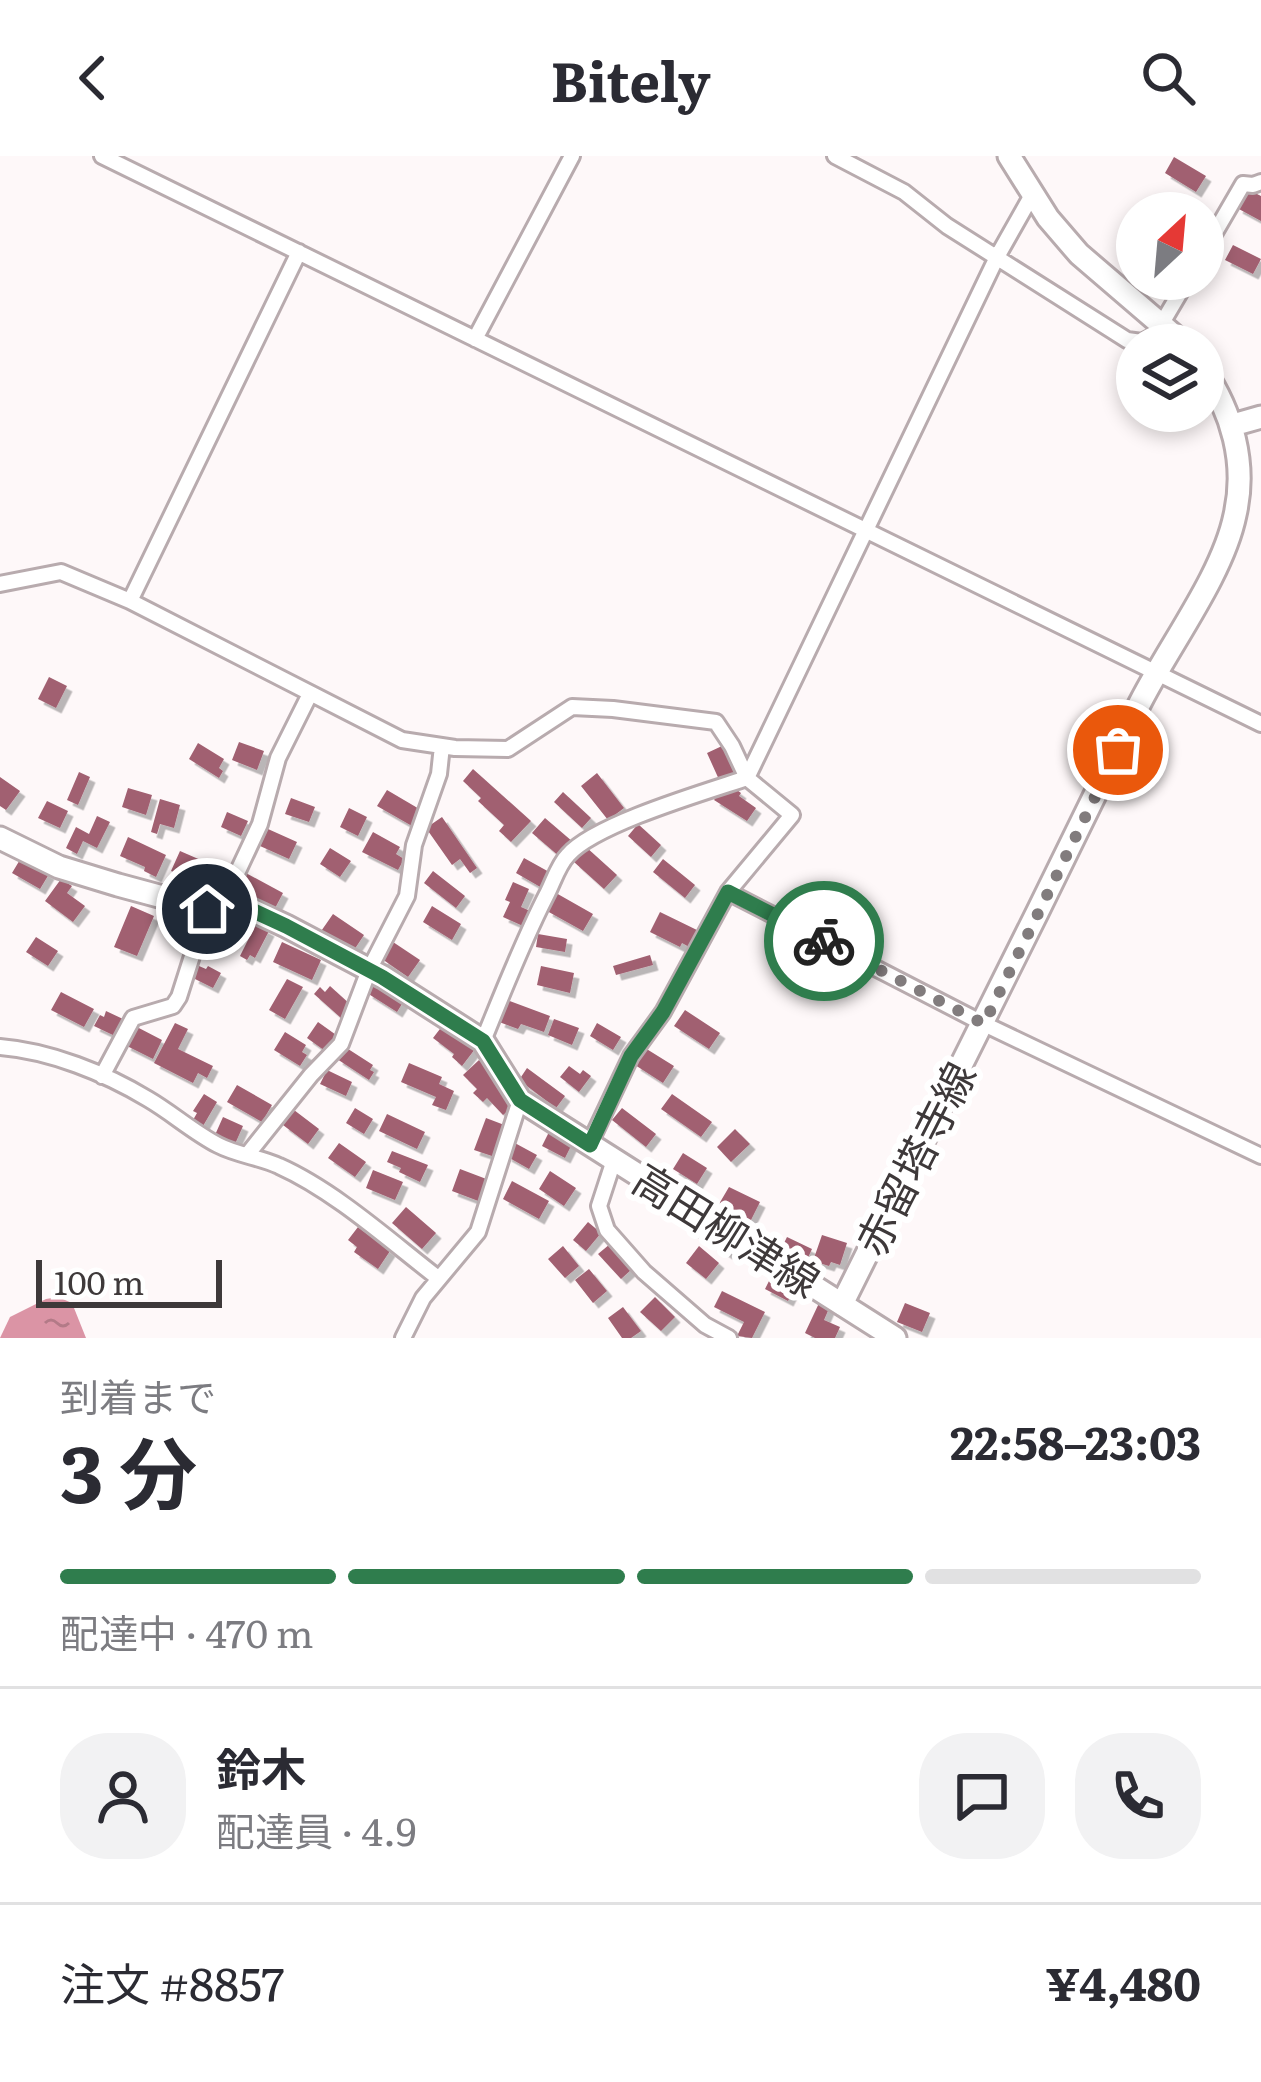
<!DOCTYPE html>
<html lang="ja">
<meta charset="utf-8">
<style>
:root{--surface:#fff;--page:#f2f2f3;--text:#2b2b33;--muted:#7c7c81;--line:#e1e1e2;--accent:#2f7d4d}
body{margin:0;font-family:Literata,"Noto Sans JP",serif;background:var(--page);color:var(--text);height:100vh;display:flex;flex-direction:column;font-size:45px;white-space:nowrap}
*{box-sizing:border-box;margin:0}
p{font-size:39px;color:var(--muted)}
.icon{flex:none;width:66px;height:66px;fill:none;stroke:currentColor;stroke-width:2;stroke-linecap:round;stroke-linejoin:round}
.map{position:relative;height:1182px;overflow:hidden}
.side{display:flex;flex-direction:column;background:var(--surface);flex:1}
.side>*{flex:none}
.needle{width:78px;rotate:26deg}
.fabs{position:absolute;left:1116px;top:36px;display:grid;gap:24px}
.fabs a{display:grid;place-items:center;width:108px;height:108px;border-radius:50%;background:var(--surface);box-shadow:0 6px 18px #0003;font-size:60px}
.scale{position:absolute;left:36px;bottom:30px;width:186px;box-sizing:border-box;padding-left:12px;border:6px solid #3e393a;border-top:0;font-size:33px;line-height:42px;white-space:nowrap;color:#3e393a;-webkit-text-stroke:9px #fff;paint-order:stroke}
.pin{position:absolute;display:grid;place-items:center;width:102px;height:102px;color:#fff;margin:-51px;border:6px solid #fff;border-radius:50%;box-shadow:0 3px 12px #0007}
.courier{position:absolute;display:grid;place-items:center;width:120px;height:120px;margin:-60px;border:9px solid #2f7d4d;border-radius:50%;background:#fff;color:#222;box-shadow:0 3px 15px #0007}
.summary em{font-style:normal;font-weight:700}
.summary div{display:flex;flex-direction:column-reverse}
.summary{display:flex;align-items:center;justify-content:space-between;height:204px;padding:0 60px}
h1{font-size:78px;font-weight:700;line-height:90px}
.bar{display:grid;grid-template-columns:repeat(4,1fr);gap:18px 12px;align-content:center;height:144px;padding:0 60px}
.bar i{height:15px;border-radius:9px;background:var(--line)}
.bar .current{background:var(--accent)}
.bar p{grid-column:span 4}
.line{display:flex;align-items:center;gap:30px;padding:0 60px;border-top:3px solid var(--line)}
.line div{flex:1}
.round{display:grid;place-items:center;flex:none;width:126px;height:126px;border-radius:48px;background:var(--page)}
header{display:flex;justify-content:space-between;align-items:center;height:156px;padding:0 60px;background:var(--surface);font-size:54px;font-weight:700}
.map>svg:first-child{display:block}
</style>
<header><svg class="icon" aria-label="back" viewBox="0 0 24 24"><path d="M15 5l-7 7 7 7"/></svg>Bitely<svg class="icon" aria-label="search" viewBox="0 0 24 24"><circle cx="10" cy="10" r="6"/><path d="M15 15l6 6"/></svg></header>
<div class="map">
<svg width="1261" height="1182" viewBox="0 0 1261 1182">
<defs>
<pattern id="water-ripples" width="26" height="14" patternUnits="userSpaceOnUse" patternTransform="scale(3)"><rect width="26" height="14" fill="#db94a5"/><path d="M2 4q2-2 4 0t4 0M15 11q2-2 4 0t4 0" fill="none" stroke="#b37a87"/></pattern>
<filter id="shadow"><feDropShadow dx="5.5" dy="5.5" stdDeviation="0" flood-color="#0004"/></filter>
</defs>
<rect width="100%" height="100%" fill="#fef8f9"/>
<!-- water -->
<path fill="url(#water-ripples)" d="M58 1141 72 1147 86 1182H0L10 1161 46 1143Z"/>
<!-- building -->
<path fill="#a16071" filter="url(#shadow)" d="M1174 1 1206 20 1196 36 1165 17Z
M1247 33 1261 40V65L1237 52Z
M1233 89 1261 103 1253 118 1225 104Z
M49 521 67 530 56 552 38 543Z
M239 586 264 595 257 614 232 604Z
M198 587 224 603 219 612 223 615 219 622 189 603Z
M722 590 737 620 721 628 707 597Z
M473 613 531 665 511 686 499 675 504 669 478 645 481 642 463 625Z
M79 616 90 621 78 649 67 644Z
M597 617 624 652 608 664 581 630Z
M0 621 20 635 6 654 0 650Z
M733 631 741 637 739 640 756 652 747 665 714 644 720 636 723 638 728 632Z
M128 632 152 639 146 659 122 651Z
M387 634 421 654 412 670 377 650Z
M563 636 591 662 582 672 554 646Z
M291 642 315 651 309 666 285 658Z
M160 643 180 649 174 672 160 668 157 678 151 676Z
M47 645 68 655 60 672 38 662Z
M349 652 367 661 358 680 340 671Z
M227 656 248 665 241 680 221 671Z
M97 660 110 666 97 692 83 685 77 698 66 692 76 671 89 678Z
M442 661 477 712 470 717 460 703 452 709 426 672Z
M545 662 573 686 560 701 532 677Z
M638 668 661 689 651 701 628 680Z
M268 673 297 686 289 703 260 690Z
M373 676 400 691 396 698 404 703 398 714 362 696Z
M128 681 166 699 156 721 144 715 145 711 120 700Z
M586 691 617 719 604 733 574 706Z
M330 692 351 705 340 721 320 708Z
M180 695 226 715 211 748 199 743 205 730 171 715Z
M21 702 49 718 40 733 12 717Z
M524 702 551 717 542 732 516 717Z
M663 703 695 729 685 742 653 716Z
M433 715 465 740 456 752 424 727Z
M244 716 283 737 273 756 232 738Z
M61 723 72 730 67 737 85 750 73 766 45 745Z
M513 726 529 733 521 751 530 755 523 770 503 761 510 746 505 744Z
M556 737 593 758 583 775 547 755Z
M131 750 154 760 137 800 114 791Z
M432 750 461 768 452 784 423 766Z
M660 756 699 775 691 792 682 787 680 791 650 776Z
M333 758 364 779 352 797 334 781 329 789 317 781Z
M256 768 269 775 255 802 250 799 247 804 240 800Z
M538 778 567 783 565 796 536 791Z
M36 781 58 795 48 810 26 796Z
M282 786 321 804 312 824 273 806Z
M393 786 420 804 408 821 382 803Z
M650 799 653 809 616 819 613 810Z
M199 810 206 813 208 810 221 817 213 832 193 822Z
M541 810 574 817 570 837 537 829Z
M376 821 405 843 397 856 367 837Z
M287 823 303 831 285 863 269 854Z
M330 830 352 850 341 862 314 838 320 831 325 836Z
M61 836 94 853 84 871 51 854Z
M507 844 550 860 544 876 521 868 518 873 499 866Z
M685 854 720 877 709 893 674 870Z
M106 855 123 863 115 880 94 870 100 859 104 861Z
M554 863 579 872 572 889 548 879Z
M318 866 339 881 328 897 307 882Z
M175 867 188 873 178 893 213 910 207 922 198 917 193 927 154 907Z
M597 867 621 881 613 894 590 880Z
M443 869 475 893 462 910 452 901 454 898 433 882Z
M135 870 162 884 153 903 125 889Z
M285 876 306 889 302 896 307 899 300 910 274 894Z
M345 891 373 909 370 914 374 916 369 924 337 903Z
M645 892 674 910 663 927 635 909Z
M479 904 502 928 498 932 515 949 503 959 487 942 483 946 473 937 477 933 463 919Z
M409 907 442 921 439 928 454 935 446 954 432 949 436 941 401 926Z
M569 910 580 918 583 914 591 920 579 936 560 921Z
M527 912 565 940 556 952 519 924Z
M327 914 352 926 346 940 320 928Z
M237 929 272 949 262 966 227 946Z
M204 938 217 946 203 970 193 964 197 957 193 955Z
M672 938 712 966 701 981 661 953Z
M355 952 373 963 364 978 346 967Z
M622 952 656 978 646 991 612 964Z
M294 954 319 973 308 988 283 969Z
M387 958 425 976 417 993 379 975Z
M223 961 243 970 235 988 215 979Z
M486 962 507 970 495 1001 474 994Z
M735 973 750 988 731 1006 717 991Z
M550 974 573 986 565 1002 542 990Z
M513 986 537 999 529 1013 506 1000Z
M339 987 366 1006 355 1021 328 1002Z
M392 995 428 1009 420 1026 399 1016 401 1012 387 1006Z
M683 997 707 1012 697 1028 673 1013Z
M460 1013 489 1024 481 1046 452 1035Z
M373 1014 403 1026 395 1044 366 1032Z
M550 1015 576 1032 564 1050 539 1033Z
M512 1025 549 1045 539 1063 503 1043Z
M729 1031 760 1046 751 1064 719 1048Z
M406 1051 436 1077 422 1093 392 1067Z
M696 1063 734 1088 727 1098 689 1074Z
M588 1066 601 1077 586 1095 573 1084Z
M358 1071 390 1095 378 1113 354 1096 357 1091 348 1084Z
M822 1079 847 1087 840 1109 831 1106 829 1110 813 1105Z
M787 1081 812 1093 805 1108 780 1095Z
M610 1088 632 1113 621 1123 598 1098Z
M563 1090 579 1110 565 1122 548 1103Z
M699 1090 719 1107 706 1123 686 1107Z
M589 1113 607 1135 593 1147 575 1124Z
M772 1119 795 1131 788 1145 765 1133Z
M722 1135 765 1156 752 1182 737 1180 744 1166 714 1151Z
M655 1141 675 1161 661 1175 640 1156Z
M820 1145 830 1150 824 1164 840 1171 835 1182H815L805 1177Z
M905 1147 930 1157 922 1176 897 1166Z
M623 1151 641 1175 631 1182H622L608 1162Z"/>
<g fill="none" stroke-linecap="round" stroke-linejoin="round">
<!-- street casing -->
<g stroke="#b8abae" stroke-width="20">
<path id="street" d="M102 0 1261 568
M835 0 904 36 947 70 1127 184 1142 186 1155 179 1188 123
M1203 97 1243 28 1253 29 1261 26
M475 183 572 0
M0 428 61 416 130 445 402 584 455 592 508 593 572 551 613 553 716 566 732 590 747 622 792 659 728 736 663 856 631 900 589 989
M130 445 299 96
M728 736 984 868 1261 1000
M223 747 260 668 278 602 310 538
M483 885C503 836 522 787 546 740 553 727 558 709 568 699 595 668 705 636 747 622L997 101 1032 39
M0 891C50 895 105 917 148 943 172 957 193 976 218 989 237 999 260 1001 279 1010 335 1035 390 1085 438 1122
M102 920 133 862 173 850 179 841 207 753
M247 999 311 919 341 888 369 814 407 740 414 689 439 618 442 590
M614 1004 599 1050 607 1074 644 1116 705 1169 729 1182
M403 1182 423 1142 478 1076 520 944"/>
</g>
<!-- secondary casing -->
<g stroke="#b8abae" stroke-width="27">
<path id="secondary" d="M1009 0 1048 62 1079 98 1185 189
M1233 269 1261 261
M842 1148C942 950 1040 752 1137 553 1166 493 1222 422 1235 359 1247 307 1232 256 1203 213"/>
</g>
<!-- primary casing -->
<g stroke="#b8abae" stroke-width="27">
<path id="primary" d="M0 682 59 711 118 729 207 753 230 744 286 770 383 821 483 885 520 944 895 1182"/>
</g>
<!-- street -->
<use href="#street" stroke="#fff" stroke-width="14"/>
<!-- secondary -->
<use href="#secondary" stroke="#fff" stroke-width="21"/>
<!-- primary -->
<use href="#primary" stroke="#fff" stroke-width="21"/>
</g>
<g fill="none" stroke-linecap="round" stroke-linejoin="round">
<!-- done -->
<path stroke="#817c7d" stroke-width="12" stroke-dasharray="0 21.6" d="M824 785 984 868 1118 594"/>
<!-- route -->
<path stroke="#2f7d4d" stroke-width="15" d="M207 753 230 744 286 770 382 821 483 885 520 944 590 989 631 900 663 856 728 736 824 785"/>
</g>
<g text-anchor="middle" stroke-width="12" stroke-linejoin="round" paint-order="stroke">
<!-- street labels -->
<g font-size="42" fill="#3e393a" stroke="#fff">
<text transform="translate(916 1003) rotate(-63)" y="15">赤留塔寺線</text>
<text transform="translate(726 1075) rotate(32)" y="15">高田柳津線</text>
</g>
</g>
</svg>
<div class="fabs">
<a><svg class="needle" viewBox="-14 -14 28 28"><path d="M0-13l5 13h-10z" fill="#e53935"/><path d="M0 13l5-13h-10z" fill="#7c7c81"/></svg></a>
<a><svg class="icon" aria-label="layers" viewBox="0 0 24 24"><path d="M12 4l9 5-9 5-9-5zM3 14l9 5 9-5"/></svg></a>
</div>
<div class="scale">100 m</div>
<div class="pin" style="left:1118px;top:594px;background:#ea580c"><svg class="icon" aria-label="bag" viewBox="0 0 24 24"><path d="M5 8h14l-1 12H6zM9 8a3 3 0 0 1 6 0"/></svg></div>
<div class="pin" style="left:207px;top:753px;background:#1f2937"><svg class="icon" aria-label="home" viewBox="0 0 24 24"><path d="M3 11l9-7 9 7M6 9v11h12V9"/></svg></div>
<div class="courier" style="left:824px;top:785px"><svg class="icon" aria-label="bike" viewBox="0 0 24 24"><circle cx="6" cy="16" r="4"/><circle cx="18" cy="16" r="4"/><path d="M6 16l4-8h5l3 8M10 8l3 8H6M13 5h3"/></svg></div>
</div>
<section class="side">
<div class="summary"><div><h1>3 分</h1><p>到着まで</p></div><em>22:58–23:03</em></div>
<div class="bar"><i class="current"></i><i class="current"></i><i class="current"></i><i></i><p>配達中 · 470 m</p></div>
<div class="line" style="height:216px"><a class="round"><svg class="icon" aria-label="person" viewBox="0 0 24 24"><circle cx="12" cy="8" r="4"/><path d="M4 21q1-7 8-7t8 7"/></svg></a><div><b>鈴木</b><p>配達員 · 4.9</p></div><a class="round"><svg class="icon" aria-label="chat" viewBox="0 0 24 24"><path d="M4 5h16v11H9l-5 4z"/></svg></a><a class="round"><svg class="icon" aria-label="phone" viewBox="0 0 24 24"><path d="M5 4h4l2 5-3 2q2 4 5 5l2-3 5 2v4C11 20 4 13 5 4z"/></svg></a></div>
<div class="line" style="height:156px"><div>注文 #8857</div><b>¥4,480</b></div>
</section>
